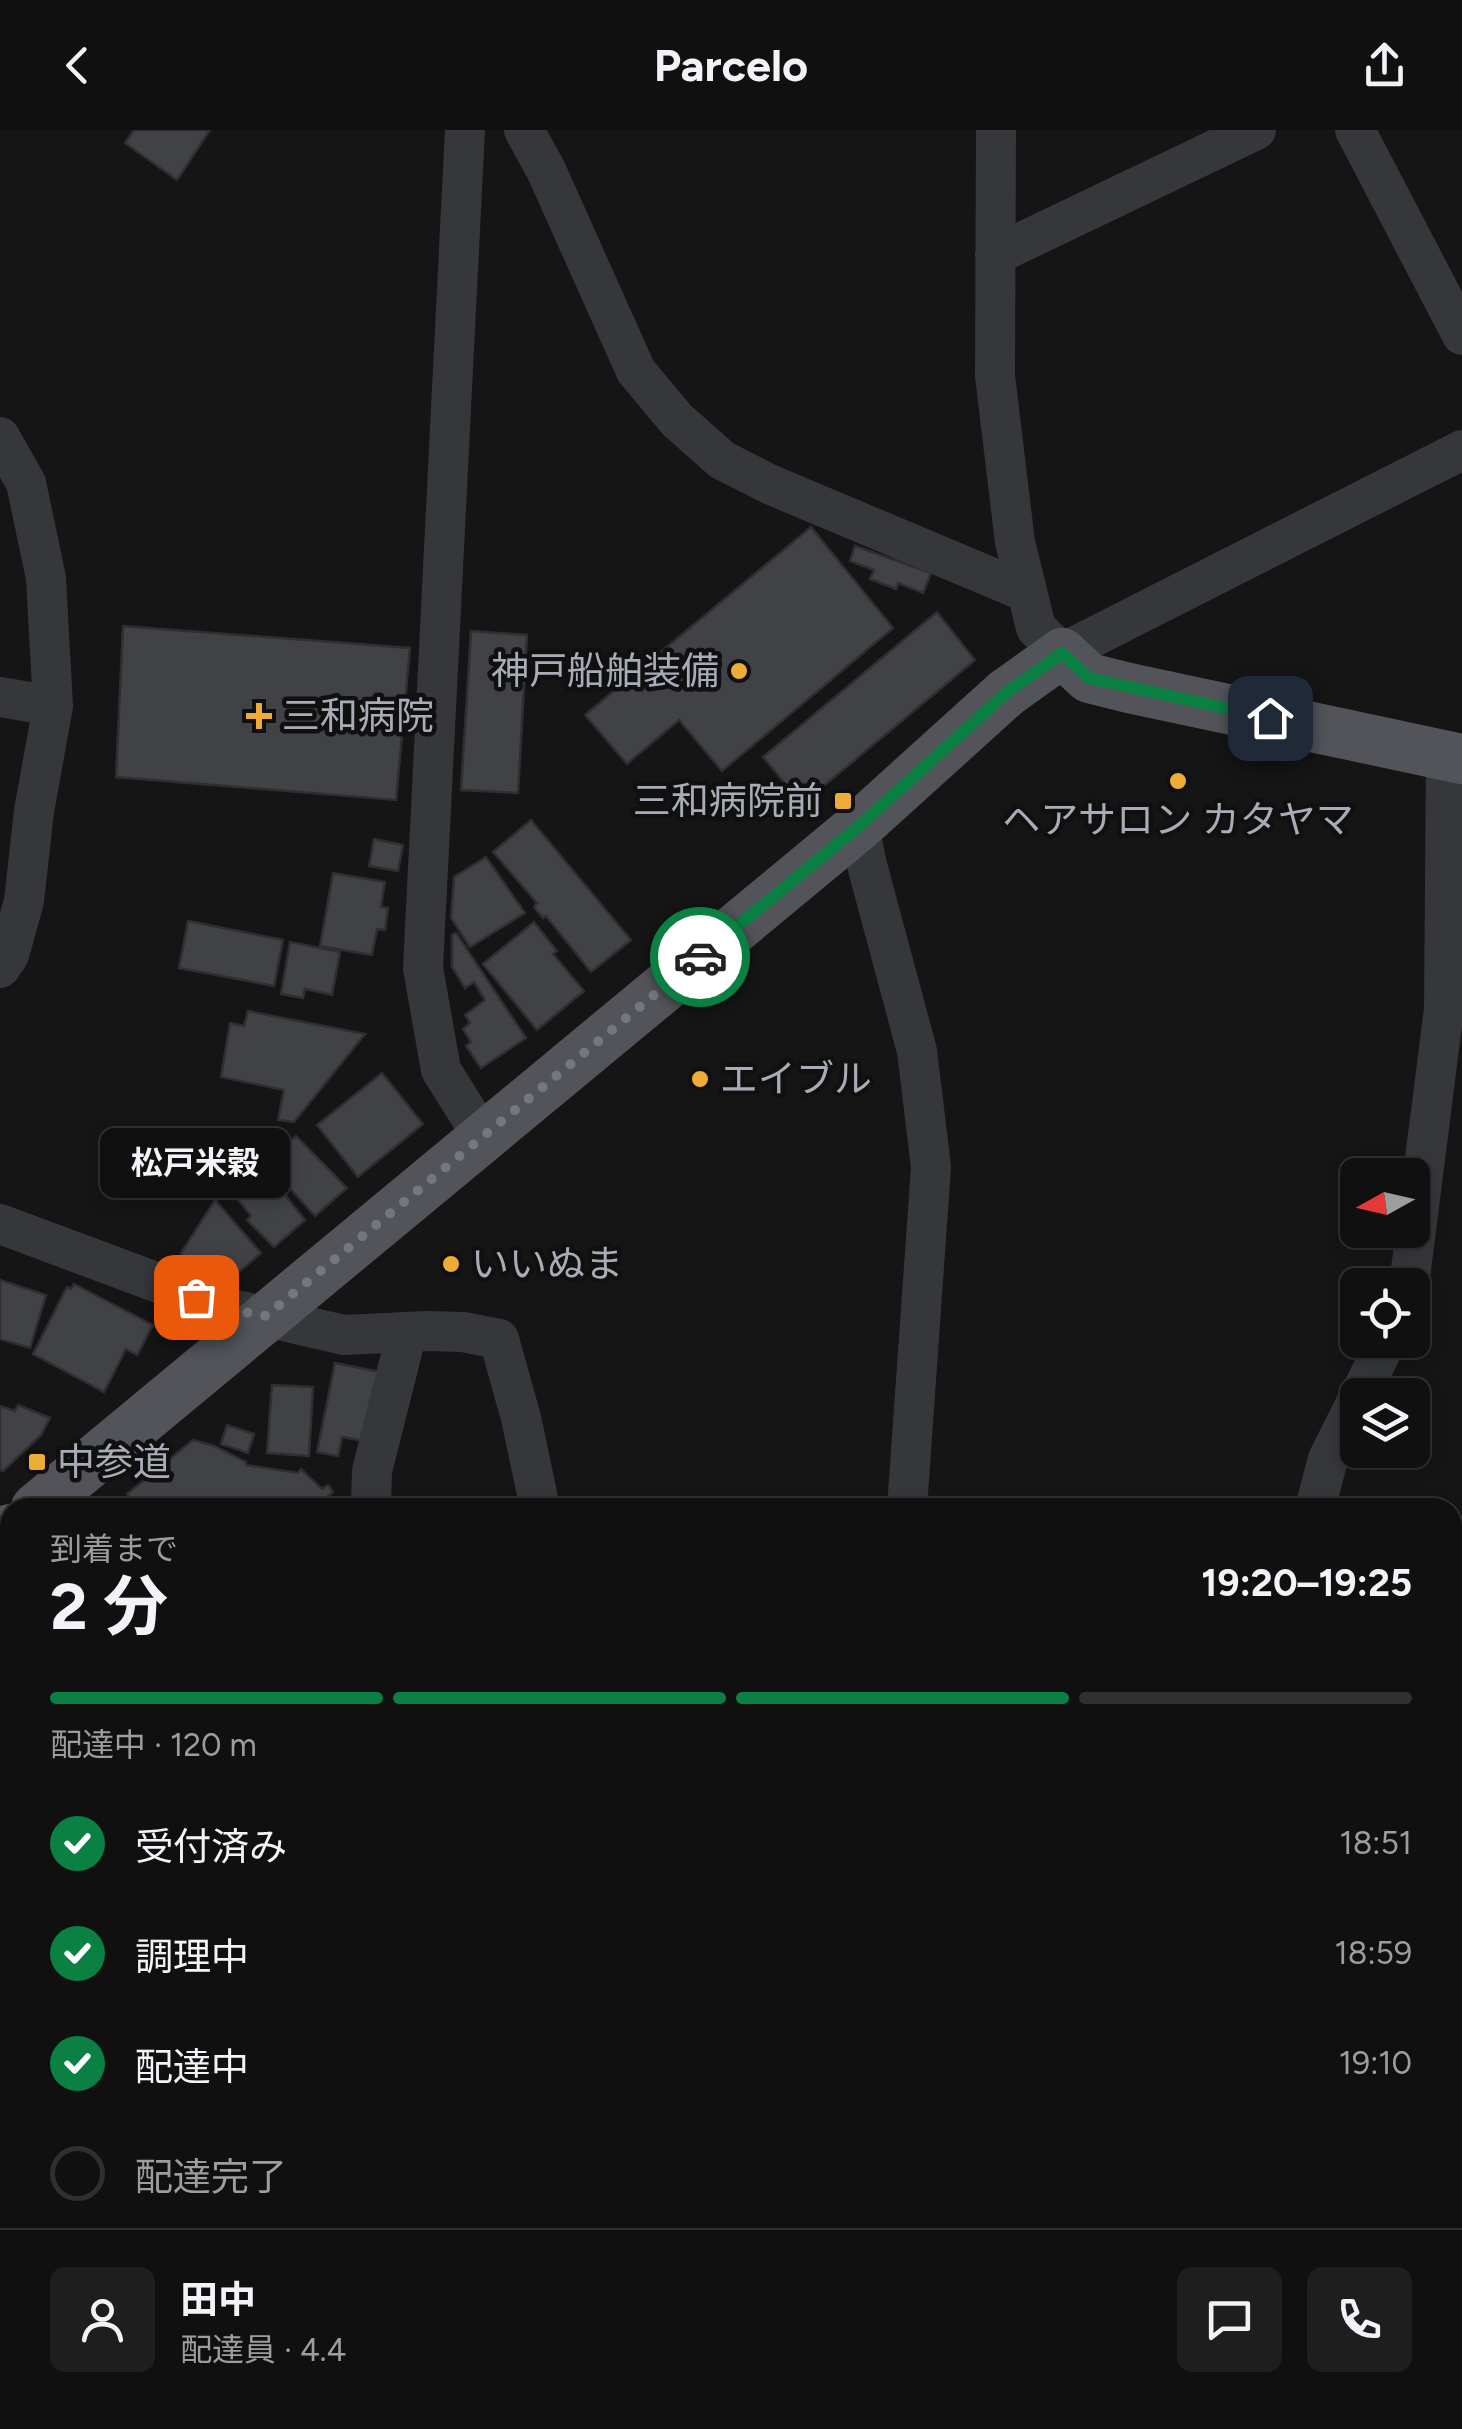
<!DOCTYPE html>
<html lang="ja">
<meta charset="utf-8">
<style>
:root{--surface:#101010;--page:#1e1e1e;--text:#f1f3f6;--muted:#9c9d9f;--line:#303030;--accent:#0b8043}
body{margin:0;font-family:Figtree,"Noto Sans JP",sans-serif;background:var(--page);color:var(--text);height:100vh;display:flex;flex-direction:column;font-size:38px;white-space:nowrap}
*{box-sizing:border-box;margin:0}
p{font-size:32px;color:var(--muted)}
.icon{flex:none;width:55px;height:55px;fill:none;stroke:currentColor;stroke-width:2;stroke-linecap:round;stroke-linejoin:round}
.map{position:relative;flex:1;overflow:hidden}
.sheet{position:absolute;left:0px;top:1368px;width:1462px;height:932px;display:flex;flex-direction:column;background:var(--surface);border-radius:30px 30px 0 0;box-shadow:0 5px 15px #0003,0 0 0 2px var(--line)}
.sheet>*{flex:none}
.needle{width:65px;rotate:262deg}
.controls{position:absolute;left:1340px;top:1028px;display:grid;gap:20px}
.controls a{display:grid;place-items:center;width:90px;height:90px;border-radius:15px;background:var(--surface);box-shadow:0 5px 15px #0003,0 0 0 2px var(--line);font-size:50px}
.pin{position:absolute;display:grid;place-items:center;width:85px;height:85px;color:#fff;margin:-42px;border-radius:20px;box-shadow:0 5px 15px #0006}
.courier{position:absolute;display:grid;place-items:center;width:100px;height:100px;margin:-50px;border:8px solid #0b8043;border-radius:50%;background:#fff;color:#222;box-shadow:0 2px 12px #0007}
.bubble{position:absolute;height:70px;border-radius:15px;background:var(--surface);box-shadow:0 5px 15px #0003,0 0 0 2px var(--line);font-size:32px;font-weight:700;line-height:70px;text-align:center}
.head em{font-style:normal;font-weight:700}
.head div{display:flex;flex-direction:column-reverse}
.head{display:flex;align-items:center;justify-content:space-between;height:170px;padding:0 50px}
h1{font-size:65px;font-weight:700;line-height:75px}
.bar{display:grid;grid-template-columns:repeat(4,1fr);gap:15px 10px;align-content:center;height:120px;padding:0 50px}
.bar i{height:12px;border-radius:8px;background:var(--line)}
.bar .on{background:var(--accent)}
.bar p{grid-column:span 4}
.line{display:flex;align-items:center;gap:25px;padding:0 50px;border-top:2px solid var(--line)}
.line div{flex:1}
.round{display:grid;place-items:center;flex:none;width:105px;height:105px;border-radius:15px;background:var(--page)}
ol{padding:0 50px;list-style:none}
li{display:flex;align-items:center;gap:30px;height:110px}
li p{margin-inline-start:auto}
li .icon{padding:10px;border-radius:50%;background:var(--accent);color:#fff;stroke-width:4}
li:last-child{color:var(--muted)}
li i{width:55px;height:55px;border:5px solid var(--line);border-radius:50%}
header{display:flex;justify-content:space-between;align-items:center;height:130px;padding:0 50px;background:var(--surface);font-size:45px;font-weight:700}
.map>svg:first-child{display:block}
</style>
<header><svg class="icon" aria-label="back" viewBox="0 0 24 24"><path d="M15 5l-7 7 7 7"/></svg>Parcelo<svg class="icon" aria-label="share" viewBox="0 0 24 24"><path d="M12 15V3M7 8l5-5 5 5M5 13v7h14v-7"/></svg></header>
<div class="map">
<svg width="1462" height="2299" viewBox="0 0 1462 2299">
<rect width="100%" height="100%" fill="#151516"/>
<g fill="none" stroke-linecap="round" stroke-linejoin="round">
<!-- stream -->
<path stroke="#2d363c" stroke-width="11" d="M0 1919 10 1914
M782 2290 786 2299"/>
</g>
<!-- building -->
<path fill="#414246" stroke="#2f2f32" stroke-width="2.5" d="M134 0H210L177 50 125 13Z
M811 397 893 498 722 641 679 590 627 634 585 585Z
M855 416 931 443 923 463 898 453 896 459 870 449 874 440 850 431Z
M937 482 975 530 802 674 763 627Z
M123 496 410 518 396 670 116 647Z
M471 501 527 505 518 663 461 660Z
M531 690 631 810 591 842 546 786 543 788 534 777 537 773 493 722Z
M374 709 403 715 398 741 369 736Z
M486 727 525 783 470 817 451 788 454 747Z
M333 743 385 752 381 777 388 778 385 800 377 799 372 825 320 816Z
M188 791 283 810 274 856 179 838Z
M534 792 557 821 553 824 584 861 537 900 483 834Z
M456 803 526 908 481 938 466 916 471 912 463 899 470 893 465 885 485 870 474 852 465 858 452 837V805Z
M290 812 340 822 332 865 305 859 303 868 281 864Z
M248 881 365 904 294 992 278 990 284 960 221 947 230 893 244 896Z
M382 943 423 994 358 1047 317 995Z
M296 1006 347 1058 315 1086 266 1032Z
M257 1030 305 1090 274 1117 247 1090 251 1086 227 1056Z
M215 1070 261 1123 226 1153 195 1142 181 1123Z
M0 1150 46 1165 30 1218 0 1209Z
M74 1154 153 1195 137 1225 126 1219 104 1262 33 1224 67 1157 71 1159Z
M335 1233 380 1242 364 1311 342 1307 338 1326 317 1322Z
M272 1255 313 1257 309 1326 267 1323Z
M18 1275 50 1288 41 1305 3 1341 0 1340V1276L15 1281Z
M227 1295 254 1304 248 1323 221 1314Z
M193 1310 214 1316 246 1332V1335L298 1343 301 1339 322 1359 328 1355 333 1362 314 1378H140L127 1364Z
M4 1490 10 1494V1538L0 1532V1495Z
M0 1539 10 1545V1595L0 1587Z
M10 1667V1771L0 1759V1699L6 1694 0 1686V1675Z
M10 1804V1850L0 1841V1815Z
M0 1867 10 1875V1893L0 1906Z"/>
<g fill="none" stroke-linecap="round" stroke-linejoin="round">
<!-- minor -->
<path stroke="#36373b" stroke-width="40" d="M465 0 423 838 441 940 483 1007
M524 0 546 40 636 241 677 290 722 330 769 354 1026 462
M996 0 995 246 1015 412 1036 498 1062 523 1462 320
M1355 0 1462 205
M995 125 1256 0
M0 307 26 353 46 448 53 576 34 681 24 771 9 825 0 838
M0 567 53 576
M859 696 867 735 917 921 931 1037 907 1378
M0 1094 223 1177 344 1205 426 1201 463 1202 499 1209 521 1288 540 1378
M1409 1155 1444 879 1446 626
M1360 1265 1387 1210
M371 1378 372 1341 407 1202
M1315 1378 1328 1329 1358 1269
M0 1952 10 1947
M1452 2059H1462
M0 2071H10
M1452 2109H1462
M0 2113H10
M1452 2225 1462 2216
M747 2290 751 2299
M597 2299 608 2290
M1379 2299 1387 2290"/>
<!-- major -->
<path stroke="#52545a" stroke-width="50" d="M36 1378 859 696 1006 563 1062 523 1089 548 1129 558 1462 629
M0 1407 10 1399"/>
</g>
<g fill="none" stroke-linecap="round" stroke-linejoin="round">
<!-- done -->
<path stroke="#74777e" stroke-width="10" stroke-dasharray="0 18" d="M196 1167 222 1178 266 1186 700 827"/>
<!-- route -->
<path stroke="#0b8043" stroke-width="12" d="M700 827 859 696 1006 563 1062 523 1089 548 1270 588"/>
</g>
<!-- markers -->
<g fill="#eeab36" stroke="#101011" stroke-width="4">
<circle cx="739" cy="541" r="10"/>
<path d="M254 571h10v10h10v10h-10v10h-10v-10h-10v-10h10z"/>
<circle cx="1178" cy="651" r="10"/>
<rect x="833" y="661" width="20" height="20" rx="5"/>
<circle cx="700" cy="949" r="10"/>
<circle cx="451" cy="1134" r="10"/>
<rect x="27" y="1322" width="20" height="20" rx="5"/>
</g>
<g text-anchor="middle" stroke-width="9" stroke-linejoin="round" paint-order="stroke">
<!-- poi labels -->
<g font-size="38" fill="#a7acb6" stroke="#101011" text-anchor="start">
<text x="719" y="554" text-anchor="end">神戸船舶装備</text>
<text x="282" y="599">三和病院</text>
<text x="823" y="684" text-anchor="end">三和病院前</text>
<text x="1178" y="703" text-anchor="middle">ヘアサロン カタヤマ</text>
<text x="720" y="962">エイブル</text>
<text x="471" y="1147">いいぬま</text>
<text x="57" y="1345">中参道</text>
</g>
</g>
</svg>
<div class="controls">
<a><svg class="needle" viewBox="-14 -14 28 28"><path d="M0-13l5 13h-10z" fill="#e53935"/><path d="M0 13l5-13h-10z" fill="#9c9d9f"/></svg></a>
<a><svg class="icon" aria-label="locate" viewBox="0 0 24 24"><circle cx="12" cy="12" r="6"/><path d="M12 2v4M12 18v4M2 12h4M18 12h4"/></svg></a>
<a><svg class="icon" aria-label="layers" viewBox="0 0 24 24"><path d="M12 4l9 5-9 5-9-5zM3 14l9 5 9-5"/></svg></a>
</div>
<div class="pin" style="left:196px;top:1167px;background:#ea580c"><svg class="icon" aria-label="bag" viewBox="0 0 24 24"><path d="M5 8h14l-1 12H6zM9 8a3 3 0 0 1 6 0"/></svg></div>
<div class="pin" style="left:1270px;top:588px;background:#1f2937"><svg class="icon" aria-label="home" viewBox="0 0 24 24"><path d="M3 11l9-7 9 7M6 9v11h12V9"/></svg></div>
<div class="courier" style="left:700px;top:827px"><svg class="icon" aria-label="car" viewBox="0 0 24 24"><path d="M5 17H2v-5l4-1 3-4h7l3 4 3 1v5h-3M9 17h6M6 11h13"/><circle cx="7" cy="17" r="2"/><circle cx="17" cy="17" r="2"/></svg></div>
<div class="bubble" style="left:100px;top:998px;width:190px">松戸米穀</div>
<section class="sheet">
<div class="head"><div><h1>2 分</h1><p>到着まで</p></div><em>19:20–19:25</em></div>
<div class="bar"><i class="on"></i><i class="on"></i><i class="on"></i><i></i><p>配達中 · 120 m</p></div>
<ol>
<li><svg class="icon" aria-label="check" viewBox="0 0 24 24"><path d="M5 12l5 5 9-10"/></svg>受付済み<p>18:51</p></li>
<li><svg class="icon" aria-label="check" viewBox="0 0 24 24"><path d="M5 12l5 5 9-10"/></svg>調理中<p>18:59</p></li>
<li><svg class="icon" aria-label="check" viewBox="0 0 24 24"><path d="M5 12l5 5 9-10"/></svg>配達中<p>19:10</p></li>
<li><i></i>配達完了</li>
</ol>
<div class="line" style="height:180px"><a class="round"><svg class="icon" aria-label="person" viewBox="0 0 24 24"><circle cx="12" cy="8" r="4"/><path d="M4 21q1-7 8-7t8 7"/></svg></a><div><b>田中</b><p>配達員 · 4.4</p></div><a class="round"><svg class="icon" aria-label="chat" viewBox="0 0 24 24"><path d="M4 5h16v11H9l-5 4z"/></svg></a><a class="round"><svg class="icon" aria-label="phone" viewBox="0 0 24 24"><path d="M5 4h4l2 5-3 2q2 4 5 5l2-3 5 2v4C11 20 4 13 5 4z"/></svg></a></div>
</section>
</div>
